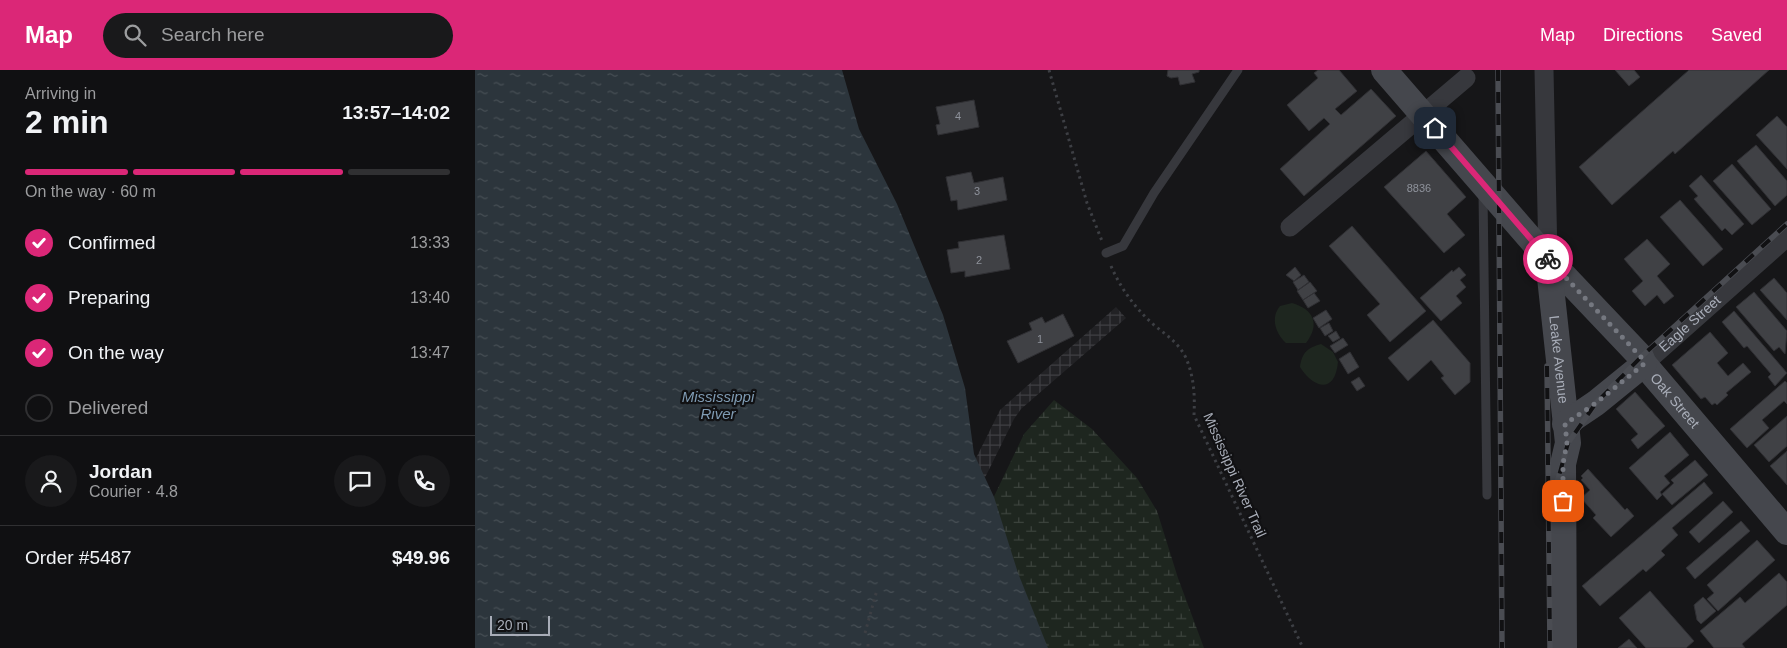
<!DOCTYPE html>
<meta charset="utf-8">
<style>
:root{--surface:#101012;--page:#19191b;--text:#f1f3f6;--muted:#9c9d9f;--line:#303032;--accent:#db2777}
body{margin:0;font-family:Arial,sans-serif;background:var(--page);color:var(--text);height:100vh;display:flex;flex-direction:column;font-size:19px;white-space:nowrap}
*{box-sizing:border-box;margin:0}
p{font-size:16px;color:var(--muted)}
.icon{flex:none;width:28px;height:28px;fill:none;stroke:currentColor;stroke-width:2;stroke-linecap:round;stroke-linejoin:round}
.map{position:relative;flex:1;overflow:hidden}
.side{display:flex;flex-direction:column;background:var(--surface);width:475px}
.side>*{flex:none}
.scale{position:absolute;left:15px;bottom:12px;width:60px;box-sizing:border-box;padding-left:5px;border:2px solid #a8adb8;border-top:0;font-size:14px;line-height:18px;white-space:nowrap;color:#a8adb8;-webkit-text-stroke:4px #111113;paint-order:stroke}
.pin{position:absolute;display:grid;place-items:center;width:42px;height:42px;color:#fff;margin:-21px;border-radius:10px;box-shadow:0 2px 8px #0006}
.courier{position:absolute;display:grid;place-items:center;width:50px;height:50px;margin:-25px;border:4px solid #db2777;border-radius:50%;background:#fff;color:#222;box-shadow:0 1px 6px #0007}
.overview em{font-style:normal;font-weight:700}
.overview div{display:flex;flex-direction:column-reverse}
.overview{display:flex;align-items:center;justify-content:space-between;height:85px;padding:0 25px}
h1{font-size:32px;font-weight:700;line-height:38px}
.bar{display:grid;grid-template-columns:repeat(4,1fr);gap:8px 5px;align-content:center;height:60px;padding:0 25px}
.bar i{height:6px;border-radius:4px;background:var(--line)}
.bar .on{background:var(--accent)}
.bar p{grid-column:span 4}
.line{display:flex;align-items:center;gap:12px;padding:0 25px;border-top:1px solid var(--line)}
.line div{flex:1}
.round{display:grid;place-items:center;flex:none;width:52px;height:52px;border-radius:26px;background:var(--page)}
ol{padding:0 25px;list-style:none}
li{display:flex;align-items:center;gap:15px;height:55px}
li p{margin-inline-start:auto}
li .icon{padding:5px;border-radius:50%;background:var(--accent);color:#fff;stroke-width:4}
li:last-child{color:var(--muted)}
li i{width:28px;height:28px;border:2px solid var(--line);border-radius:50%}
header{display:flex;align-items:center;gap:30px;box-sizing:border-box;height:70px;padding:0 25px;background:var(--accent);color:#fff}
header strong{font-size:24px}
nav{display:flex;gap:28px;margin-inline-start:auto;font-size:18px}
.search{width:350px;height:45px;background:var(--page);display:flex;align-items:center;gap:12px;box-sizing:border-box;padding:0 18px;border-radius:28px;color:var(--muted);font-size:19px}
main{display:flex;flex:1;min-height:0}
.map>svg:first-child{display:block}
</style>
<header>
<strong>Map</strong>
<div class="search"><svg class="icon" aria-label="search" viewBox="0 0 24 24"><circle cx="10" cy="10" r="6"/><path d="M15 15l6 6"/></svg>Search here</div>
<nav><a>Map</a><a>Directions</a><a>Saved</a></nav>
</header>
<main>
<section class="side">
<div class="overview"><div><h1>2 min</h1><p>Arriving in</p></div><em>13:57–14:02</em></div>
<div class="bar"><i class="on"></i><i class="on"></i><i class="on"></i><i></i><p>On the way · 60 m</p></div>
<ol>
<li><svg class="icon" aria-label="check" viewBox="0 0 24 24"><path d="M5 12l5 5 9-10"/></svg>Confirmed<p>13:33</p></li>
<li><svg class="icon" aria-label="check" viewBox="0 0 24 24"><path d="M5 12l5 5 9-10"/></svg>Preparing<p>13:40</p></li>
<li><svg class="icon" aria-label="check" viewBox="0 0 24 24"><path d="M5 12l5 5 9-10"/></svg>On the way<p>13:47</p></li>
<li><i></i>Delivered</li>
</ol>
<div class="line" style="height:90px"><a class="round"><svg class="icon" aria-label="person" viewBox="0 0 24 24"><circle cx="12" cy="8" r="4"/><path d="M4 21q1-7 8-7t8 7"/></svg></a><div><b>Jordan</b><p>Courier · 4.8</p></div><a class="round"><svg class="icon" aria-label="chat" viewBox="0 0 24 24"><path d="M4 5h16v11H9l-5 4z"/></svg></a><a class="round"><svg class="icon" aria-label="phone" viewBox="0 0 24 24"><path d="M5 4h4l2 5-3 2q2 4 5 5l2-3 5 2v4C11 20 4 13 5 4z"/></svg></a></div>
<div class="line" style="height:65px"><div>Order #5487</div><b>$49.96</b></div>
</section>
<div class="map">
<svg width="1312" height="578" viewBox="0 0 1312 578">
<defs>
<pattern id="industrial-grid" width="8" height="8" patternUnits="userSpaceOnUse" patternTransform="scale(1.25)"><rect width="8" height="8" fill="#222225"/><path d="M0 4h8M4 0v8" fill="none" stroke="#3f3f43"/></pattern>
<pattern id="wetland-marsh" width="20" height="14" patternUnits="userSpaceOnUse" patternTransform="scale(1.25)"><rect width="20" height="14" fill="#1e261f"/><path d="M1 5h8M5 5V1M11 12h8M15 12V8" fill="none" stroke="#3c433d"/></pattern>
<pattern id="water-ripples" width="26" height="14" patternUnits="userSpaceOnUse" patternTransform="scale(1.25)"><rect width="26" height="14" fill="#2c353c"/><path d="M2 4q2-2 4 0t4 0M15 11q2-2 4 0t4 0" fill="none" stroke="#485056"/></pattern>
</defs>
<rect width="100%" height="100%" fill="#161618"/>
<!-- industrial -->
<path fill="url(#industrial-grid)" d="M641 237 651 248 546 339 539 349 441 547 417 578 421 549 525 340Z"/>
<!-- wetland -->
<path fill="url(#wetland-marsh)" d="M579 330 617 359 662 408 682 441 703 508 729 578H525L500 466 549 364Z"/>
<!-- pitch -->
<path fill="#1e261f" d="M817 233C838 239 846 254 831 273H811C801 264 795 248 805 236Z
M846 274 858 282 863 292C860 324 839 319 825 297 827 283 832 278 846 274Z"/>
<!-- water -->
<path fill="url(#water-ripples)" d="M0 0H367L384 59 422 134 468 245 490 318 499 384 519 427 543 503 573 578H0Z"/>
<!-- building -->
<path fill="#404145" stroke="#303034" d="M693 0H724V2L717 4 720 12 705 15 703 7 696 8 692 6Z
M843 0H864L882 21 860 39 866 45 896 19 921 46 829 126 805 99 855 54 849 48 834 61 812 35 843 8 839 3Z
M1140 0H1159L1165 7 1154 16Z
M1214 0H1294L1200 84 1198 81 1137 135 1104 97Z
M499 30 504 57 463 65 461 55 465 54 461 37Z
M1302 46 1312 57V99L1281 65Z
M1281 75 1312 111V125L1300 136 1262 91Z
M951 81 991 127 972 144 990 165 969 183 909 117Z
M1257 94 1296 139 1277 155 1238 111Z
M496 102 499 113 528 107 532 130 483 140 482 130 476 131 471 107Z
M1226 105 1269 154 1257 165 1250 158 1247 161 1219 129 1223 126 1214 116Z
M1205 130 1248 179 1228 196 1185 147Z
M877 156 951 241 915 272 892 245 905 234 854 176Z
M529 165 535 199 490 207V201L476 203 472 180 484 178 483 172Z
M1172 169 1195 194 1182 206 1199 226 1189 234 1182 225 1170 236 1157 221 1168 211 1149 189Z
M820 197 826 205 819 211 811 205Z
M984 197 991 205 985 210 991 217 981 226 987 233 966 251 945 228 977 200 978 202Z
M829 205 834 212 823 220 818 212Z
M1299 208 1312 223V250L1285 220Z
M835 212 842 221 828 230 822 221Z
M1279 222 1312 261 1310 284 1304 277 1299 281 1261 237Z
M839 223 845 231 833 238 828 230Z
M851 240 857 249 844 258 838 248Z
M1259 241 1312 303 1300 316 1293 307 1296 304 1272 276 1269 278 1247 252Z
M588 244 599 266 543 293 532 271 557 260 554 253 567 247 570 253Z
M958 250 995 293V312L980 325 966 308 969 306 956 290 933 311 913 288Z
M854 253 858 261 850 266 845 258Z
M861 261 865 268 858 272 853 266Z
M1235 262 1253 283 1242 293 1253 306 1268 293 1276 302 1251 323 1253 325 1242 335 1240 333 1237 335 1230 327 1226 329 1197 295Z
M868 268 873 275 860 283 855 276Z
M875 282 884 297 873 304 864 289Z
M884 307 890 316 882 321 876 312Z
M1310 311 1312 313V334L1309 331 1287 350 1294 358 1272 378 1255 359Z
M1160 322 1190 356 1163 379 1156 370 1163 364 1141 339Z
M1312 346V376L1294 392 1279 375Z
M1195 362 1214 385 1189 406 1195 413 1185 422 1187 425 1182 430 1154 398Z
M1312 381V415L1295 396Z
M1220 390 1233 405 1197 435 1187 424 1199 413 1196 410Z
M1113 399 1150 440 1152 438 1159 446 1136 467 1118 448 1121 445 1106 428 1115 420 1106 410 1108 408 1106 406Z
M1229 412 1238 423 1197 458 1203 465 1186 481 1190 485 1171 502 1168 499 1125 536 1107 516Z
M1248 431 1258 442 1224 473 1214 462Z
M1266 451 1275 461 1220 509 1211 498Z
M1282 470 1300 490 1243 541 1232 529 1239 523 1232 515Z
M1304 503 1312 512V535L1267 574 1270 578H1239L1225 561 1265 527 1270 533Z
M1175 521 1219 571 1211 578H1171L1144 548Z
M1228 527 1241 541 1226 554 1222 550 1219 535Z
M1154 569 1162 578H1143Z"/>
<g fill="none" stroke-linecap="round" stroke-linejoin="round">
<!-- path -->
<path stroke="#3d3f44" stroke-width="3" stroke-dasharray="2.5 4" stroke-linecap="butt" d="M574 0 612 133 627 171
M636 196C646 219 660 238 679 255 691 265 704 273 711 288 719 307 720 325 719 345L828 578
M390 563 402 520
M393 574V578"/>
<!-- lane -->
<path stroke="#37383d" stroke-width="9" d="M1008 123 1012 425
M631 183 648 176 679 123 763 0"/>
<!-- street -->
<g stroke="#37383d" stroke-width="19">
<path d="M1069 0 1073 189"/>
<path d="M815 157 991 8"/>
<path id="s1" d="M1169 294 1312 167"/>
</g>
<!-- secondary -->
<g stroke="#45474d" stroke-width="26">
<path id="s2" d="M909 0 1073 189 1166 287 1169 294 1312 462"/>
<path id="s3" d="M1073 189 1093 373 1088 394 1089 578"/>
<path d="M1090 354 1121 333 1169 294"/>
</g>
<!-- rail casing -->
<g stroke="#4a4c52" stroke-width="5.5">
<path id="rail" d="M1023 0 1027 578
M1072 296 1075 578
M1073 446 1093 373 1121 333 1166 287 1312 154"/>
</g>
<!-- rail -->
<use href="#rail" stroke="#111113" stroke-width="4" stroke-dasharray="11" stroke-linecap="butt"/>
</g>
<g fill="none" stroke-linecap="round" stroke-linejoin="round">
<!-- done -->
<path stroke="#757880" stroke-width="5" stroke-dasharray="0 9" d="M1073 189 1166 287 1169 294 1121 333 1090 354 1092 373 1088 394V431"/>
<!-- route -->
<path stroke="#db2777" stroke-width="6" d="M960 58 1073 189"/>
</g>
<g text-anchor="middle" stroke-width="4.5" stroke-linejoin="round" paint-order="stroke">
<!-- number labels -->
<g font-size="11" fill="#8e929b">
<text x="483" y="50">4</text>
<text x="944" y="122">8836</text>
<text x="502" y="125">3</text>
<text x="504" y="194">2</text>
<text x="565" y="273">1</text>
</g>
<!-- street labels -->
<g font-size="14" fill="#a8adb8" stroke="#111113">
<text dy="5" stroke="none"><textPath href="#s1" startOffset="61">Eagle Street</textPath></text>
<text dy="5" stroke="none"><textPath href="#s3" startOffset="101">Leake Avenue</textPath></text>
<text dy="5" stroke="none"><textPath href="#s2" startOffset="441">Oak Street</textPath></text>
<text transform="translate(760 405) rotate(66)" y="5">Mississippi River Trail</text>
</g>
<!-- water labels -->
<g font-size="15" font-style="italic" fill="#7f9bb3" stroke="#111113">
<text x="243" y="332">Mississippi<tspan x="243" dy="17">River</tspan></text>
</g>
</g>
</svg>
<div class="scale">20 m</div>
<div class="pin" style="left:1088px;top:431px;background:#ea580c"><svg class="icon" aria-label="bag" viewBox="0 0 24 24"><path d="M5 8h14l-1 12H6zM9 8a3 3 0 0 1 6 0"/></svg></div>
<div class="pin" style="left:960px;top:58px;background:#1f2937"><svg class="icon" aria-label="home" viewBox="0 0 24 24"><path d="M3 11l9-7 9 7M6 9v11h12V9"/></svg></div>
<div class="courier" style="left:1073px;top:189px"><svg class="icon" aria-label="bike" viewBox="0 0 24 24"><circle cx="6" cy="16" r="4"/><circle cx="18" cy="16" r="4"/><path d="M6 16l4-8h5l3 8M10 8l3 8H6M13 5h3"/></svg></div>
</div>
</main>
